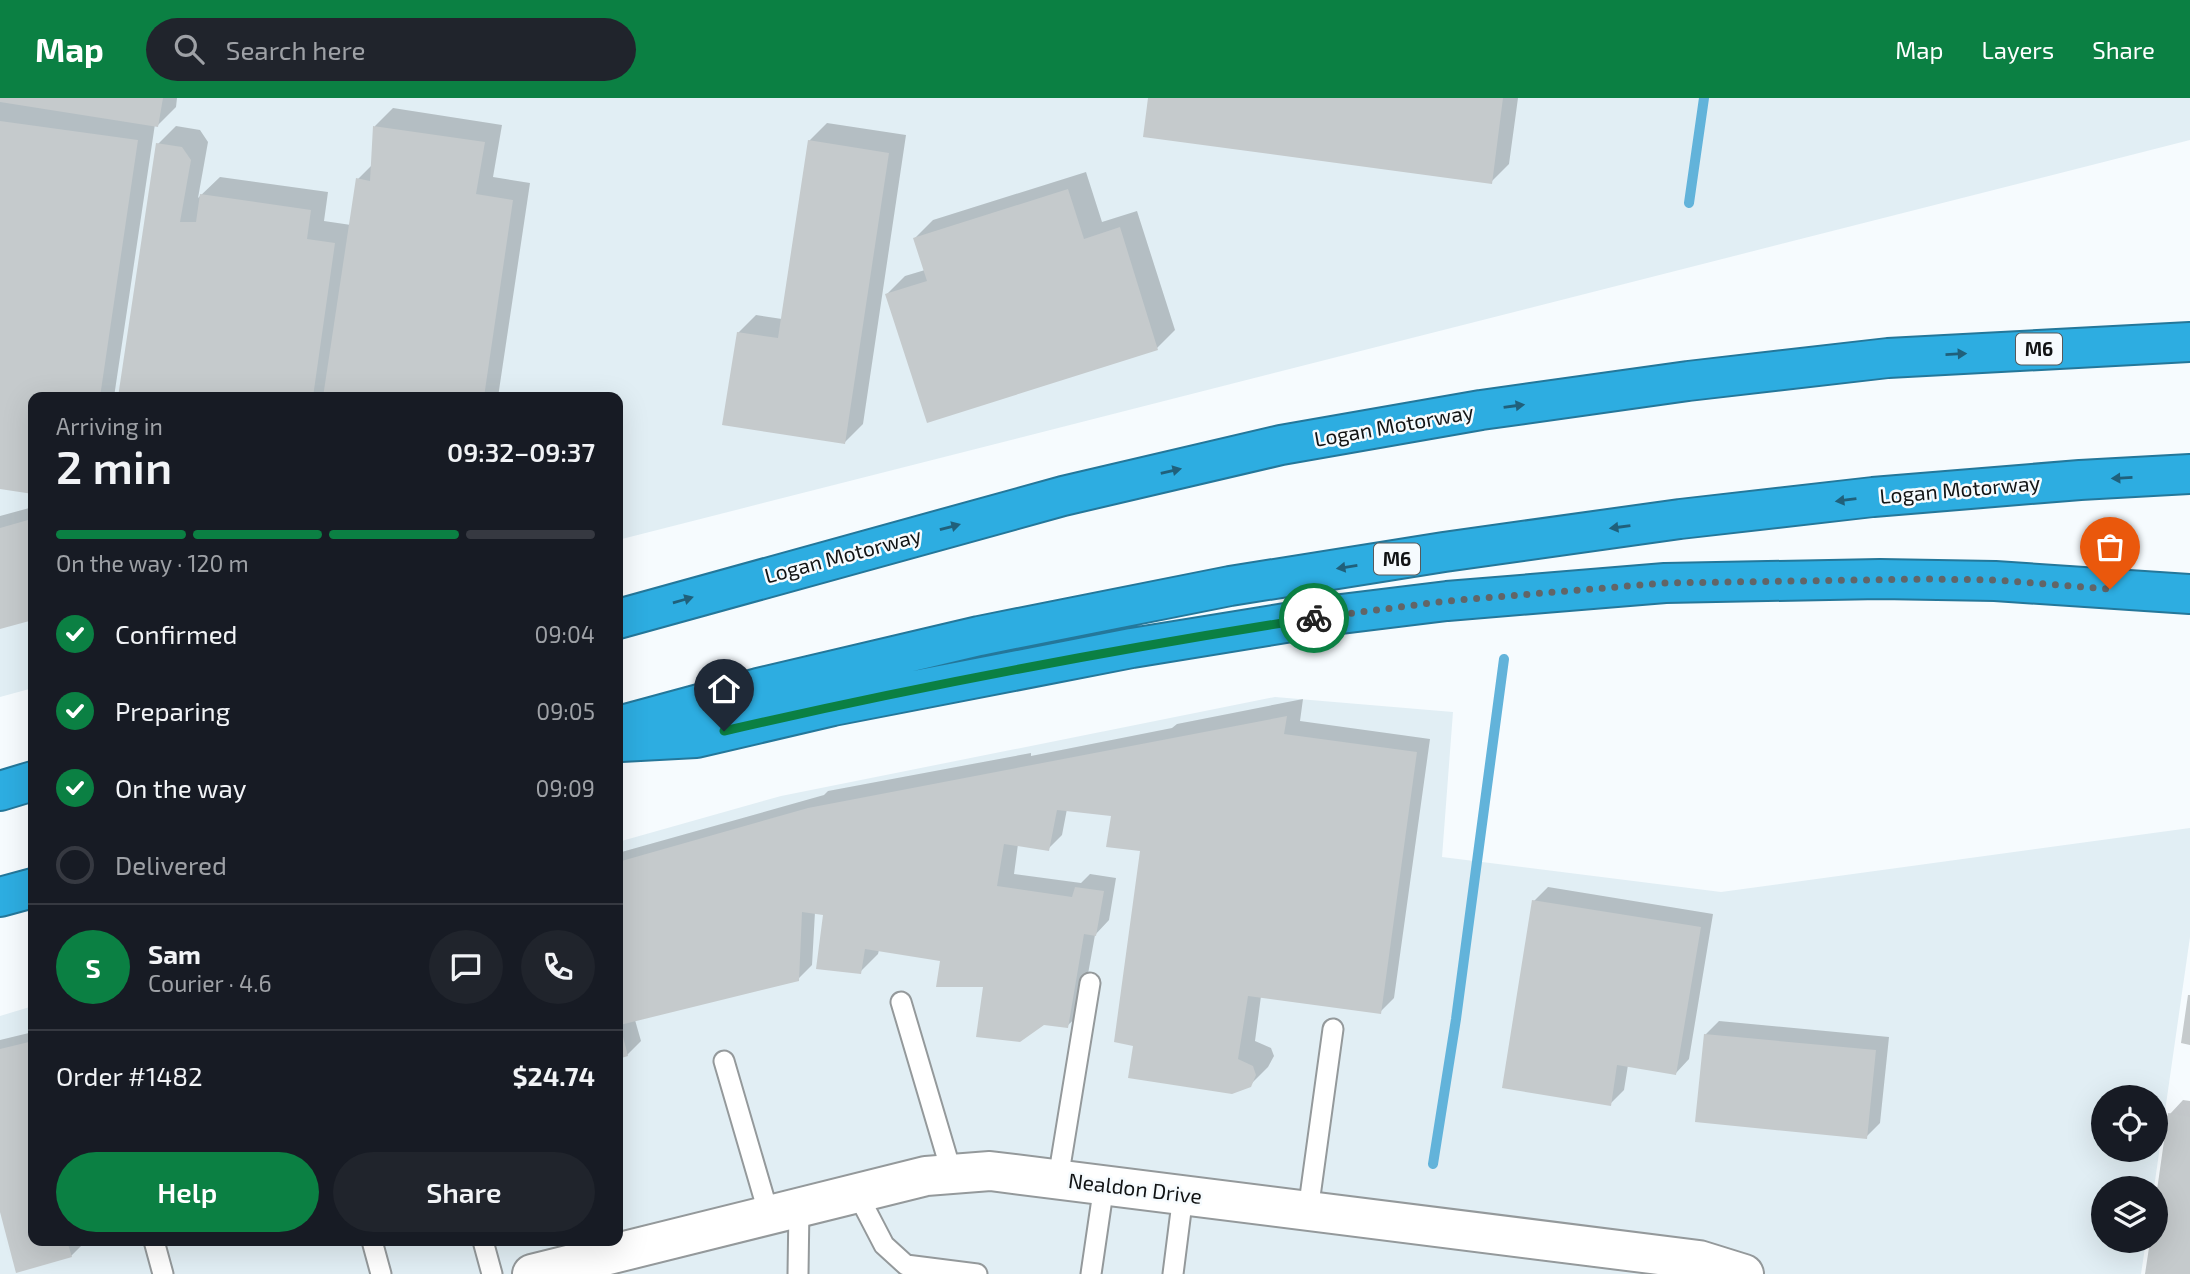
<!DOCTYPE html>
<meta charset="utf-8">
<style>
:root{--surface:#171b24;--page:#20242c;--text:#f1f3f6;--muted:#9ea1a6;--line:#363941;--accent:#0b8043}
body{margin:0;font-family:"Exo 2",sans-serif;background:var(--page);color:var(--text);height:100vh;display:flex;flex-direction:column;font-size:26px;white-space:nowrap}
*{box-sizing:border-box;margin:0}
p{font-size:23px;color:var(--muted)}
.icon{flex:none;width:38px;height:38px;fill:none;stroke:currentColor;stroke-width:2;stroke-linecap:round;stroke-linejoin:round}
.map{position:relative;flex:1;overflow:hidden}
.panel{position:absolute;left:28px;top:294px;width:595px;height:854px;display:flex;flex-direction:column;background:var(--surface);border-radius:14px;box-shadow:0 7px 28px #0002}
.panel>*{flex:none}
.buttons{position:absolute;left:2091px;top:987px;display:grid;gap:14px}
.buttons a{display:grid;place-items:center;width:77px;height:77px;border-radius:50%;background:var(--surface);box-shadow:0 7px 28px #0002;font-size:35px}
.pin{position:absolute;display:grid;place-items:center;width:60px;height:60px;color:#fff;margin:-72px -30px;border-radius:50% 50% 50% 0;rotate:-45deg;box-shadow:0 0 7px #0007}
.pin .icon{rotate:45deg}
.courier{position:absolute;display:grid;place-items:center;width:70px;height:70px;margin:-35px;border:5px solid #0b8043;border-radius:50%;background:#fff;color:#222;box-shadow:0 2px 9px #0007}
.overview em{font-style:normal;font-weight:600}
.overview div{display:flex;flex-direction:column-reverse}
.overview{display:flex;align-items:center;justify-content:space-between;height:119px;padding:0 28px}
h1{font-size:46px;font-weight:600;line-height:52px}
.bar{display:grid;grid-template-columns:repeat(4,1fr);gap:10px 7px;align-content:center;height:84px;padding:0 28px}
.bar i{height:9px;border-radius:5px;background:var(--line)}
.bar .selected{background:var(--accent)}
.bar p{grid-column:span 4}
.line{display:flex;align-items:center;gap:18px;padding:0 28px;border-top:2px solid var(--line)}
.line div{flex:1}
.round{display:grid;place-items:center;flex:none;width:74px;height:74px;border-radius:37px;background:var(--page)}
ol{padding:0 28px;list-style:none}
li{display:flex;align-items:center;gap:21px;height:77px}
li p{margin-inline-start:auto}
li .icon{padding:7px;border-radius:50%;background:var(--accent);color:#fff;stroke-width:4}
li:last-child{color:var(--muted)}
li i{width:38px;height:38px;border:4px solid var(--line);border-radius:50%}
.action{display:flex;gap:14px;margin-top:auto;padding:14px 28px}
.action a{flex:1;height:80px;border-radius:42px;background:var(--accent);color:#fff;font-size:28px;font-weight:600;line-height:80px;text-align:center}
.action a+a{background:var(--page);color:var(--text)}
header{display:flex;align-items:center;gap:42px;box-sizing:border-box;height:98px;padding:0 35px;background:var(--accent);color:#fff}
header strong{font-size:33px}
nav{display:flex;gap:38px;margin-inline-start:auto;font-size:24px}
.search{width:490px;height:63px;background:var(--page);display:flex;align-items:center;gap:18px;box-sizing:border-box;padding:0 24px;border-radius:38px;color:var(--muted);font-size:26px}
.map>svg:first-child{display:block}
</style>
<header>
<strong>Map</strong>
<div class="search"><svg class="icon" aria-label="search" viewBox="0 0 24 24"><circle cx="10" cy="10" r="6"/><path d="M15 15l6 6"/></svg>Search here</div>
<nav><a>Map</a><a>Layers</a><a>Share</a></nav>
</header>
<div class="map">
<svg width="2190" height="1176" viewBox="0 0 2190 1176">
<rect width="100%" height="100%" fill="#f6fbfe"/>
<!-- built -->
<path fill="#e1eef4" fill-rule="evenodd" d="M0 0H2190V42L618 442V299H33V590L0 599Z
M1275 599 1453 614 1442 759 1721 794 2190 730V839L2154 1090H2104V1143H2146L2141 1176H0V918L33 908V1143H618V744L781 698ZM2104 999H2156V1052H2104Z"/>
<!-- shadow -->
<path fill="#0003" d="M0 0H177L176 9 158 27 155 26 114 299H33V394L0 389Z
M1150 0H1518L1509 66 1491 84Z
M393 10 502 27 493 79 530 85 498 299H120L158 46 176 28 200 32 208 44 198 100 220 79 328 94 324 123 351 127 358 81 373 66 375 28Z
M827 25 906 37 863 326 845 344 738 235 756 217 782 221 809 43Z
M1086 74 1102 124 1137 113 1175 232 1157 250 887 196 905 178 925 172 915 140 933 122Z
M33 409V520L0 529V418Z
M1303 601 1300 623 1430 641 1394 900 1380 914 1261 898 1255 943 1271 950 1274 958 1268 969 1250 987 1135 946 1144 747 1113 716 1067 711 1062 737 1048 751 1018 746 1014 776 1081 785 1090 776 1116 780 1109 822 1095 837 1081 915 1067 928 985 887 942 862 879 852 878 856 860 874 825 816 815 814 812 867 798 881 635 922 641 943 627 957 618 959V755L824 697 828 693 1031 655V658L1172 630 1177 626Z
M1548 789 1713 816 1689 961 1676 975 1628 967 1624 992 1610 1006 1534 803Z
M1719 923 1889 939 1880 1025 1866 1039 1705 937Z
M33 934V1143L85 1144 71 1158 17 1172 0 1107V942Z
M2183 1002 2190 1003V1176H2147L2152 1143H2156V1111L2170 1016Z"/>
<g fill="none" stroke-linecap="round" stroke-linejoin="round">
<!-- stream -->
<path stroke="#62b3da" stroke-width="10" d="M1689 105 1704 0
M1433 1066 1456 921 1504 561"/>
</g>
<!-- building -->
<path fill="#c5cacc" d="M0 0H163L158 29 0 4Z
M1148 0H1503L1492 86 1143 39Z
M0 23 138 42 100 299H33V396L0 391Z
M373 28 485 44 476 96 513 102 484 299H323L356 80 370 83Z
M808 42 889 55 845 346 722 327 737 234 778 240Z
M156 45 182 49 191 62 180 124H196L200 96 311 112 307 141 335 145 313 299H118Z
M1068 91 1084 141 1120 129 1158 252 927 325 885 196 927 183 913 140Z
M28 422 33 443V522L0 531V430Z
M1287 618 1284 636 1417 654 1381 916 1248 898 1238 961 1253 968 1256 977 1251 989 1232 996 1128 980 1133 948 1114 944 1140 753 1106 749 1111 718 1057 712 1049 753 1004 746 997 788 1072 799 1075 789 1104 793 1096 838 1084 836 1068 930 1044 927 1020 944 976 939 983 889H936L940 863 865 851 861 876 816 871 823 817 802 814 799 883 620 927 628 958 618 961V764L808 710Z
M1532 802 1701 829 1676 977 1617 967 1611 1008 1502 990Z
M2188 897H2190V947L2181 945Z
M1704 936 1876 952 1867 1041 1695 1024Z
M33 943V1143H67L72 1159 16 1175 0 1114V951Z
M2168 1015 2190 1019V1176H2145L2150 1143H2156V1099Z"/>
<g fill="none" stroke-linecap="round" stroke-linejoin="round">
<!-- service casing -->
<g stroke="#94999b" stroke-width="23">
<path id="service" d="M901 904 952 1076
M724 963 769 1117
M1058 1081 1090 885
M857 1095 884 1147 906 1167 977 1176
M1308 1113 1333 931
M154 1143 163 1176
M372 1143 381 1176
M483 1143 492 1176
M798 1176 799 1109
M1091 1176 1104 1087
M1173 1176 1183 1097"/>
</g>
<!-- minor casing -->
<g stroke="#94999b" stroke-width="42">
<path id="minor" d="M532 1176 926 1078 990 1073 1699 1162 1744 1176"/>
</g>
<!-- motorway casing -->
<g stroke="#24779a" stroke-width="42">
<path id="motorway" d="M618 521 1063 398 1281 347 1481 312 1688 283 1888 260 2190 244
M618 628 758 590 979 538 1230 488 1444 454 1680 421 1873 399 2080 382 2190 376
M621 644 696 640 833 608 1132 550 1341 516 1447 503 1665 485 1880 481 1995 483 2190 496
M0 693 33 683
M0 799 33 790"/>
</g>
<!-- service -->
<use href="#service" stroke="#fff" stroke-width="19"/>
<!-- minor -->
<use href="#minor" stroke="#fff" stroke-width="38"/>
<!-- motorway -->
<use href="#motorway" stroke="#2dade1" stroke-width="38"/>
</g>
<!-- one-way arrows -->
<defs><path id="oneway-solid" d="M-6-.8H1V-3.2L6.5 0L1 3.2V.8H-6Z" transform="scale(1.75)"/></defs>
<g fill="#20607b">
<use href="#oneway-solid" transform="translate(1956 256) rotate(-3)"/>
<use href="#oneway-solid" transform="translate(1514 308) rotate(-8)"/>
<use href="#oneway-solid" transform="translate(1171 373) rotate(-13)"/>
<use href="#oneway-solid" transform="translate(2122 380) rotate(177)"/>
<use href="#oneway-solid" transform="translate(1846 402) rotate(173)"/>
<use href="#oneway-solid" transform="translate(950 429) rotate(-15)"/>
<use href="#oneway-solid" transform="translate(1620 429) rotate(172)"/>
<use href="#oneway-solid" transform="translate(1347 469) rotate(171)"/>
<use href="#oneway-solid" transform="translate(683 502) rotate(-16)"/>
</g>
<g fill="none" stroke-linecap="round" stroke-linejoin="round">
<!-- done -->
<path stroke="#626567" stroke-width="7" stroke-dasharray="0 12.6" d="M1314 520 1447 503 1665 485 1926 481 1996 482 2110 491"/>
<!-- route -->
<path stroke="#0b8043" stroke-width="9" d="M724 633C919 588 1116 551 1314 520"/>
</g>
<g text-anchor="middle" stroke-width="5" stroke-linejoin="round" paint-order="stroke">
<!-- shield labels -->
<g fill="#f6fbfe" stroke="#56595b" stroke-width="2">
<rect x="2016" y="235.5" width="46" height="31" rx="5"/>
<rect x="1374" y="445.5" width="46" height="31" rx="5"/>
</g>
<g font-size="19" font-weight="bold" fill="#121415">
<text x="2039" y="258">M6</text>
<text x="1397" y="468">M6</text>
</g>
<!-- street labels -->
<g font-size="21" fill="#121415" stroke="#f6fbfe">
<text transform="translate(1394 328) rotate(-10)" y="7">Logan Motorway</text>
<text transform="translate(1960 392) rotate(-5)" y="7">Logan Motorway</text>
<text transform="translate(843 458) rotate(-15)" y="7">Logan Motorway</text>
<text transform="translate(1135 1091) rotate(7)" y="7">Nealdon Drive</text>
</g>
</g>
</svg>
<div class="buttons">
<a><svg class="icon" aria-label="locate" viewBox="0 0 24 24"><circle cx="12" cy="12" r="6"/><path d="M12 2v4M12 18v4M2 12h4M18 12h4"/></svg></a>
<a><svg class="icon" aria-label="layers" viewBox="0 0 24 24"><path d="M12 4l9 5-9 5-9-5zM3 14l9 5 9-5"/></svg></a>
</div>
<div class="pin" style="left:2110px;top:491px;background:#ea580c"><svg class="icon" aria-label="bag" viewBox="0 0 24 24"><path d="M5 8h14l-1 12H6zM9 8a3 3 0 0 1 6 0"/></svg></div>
<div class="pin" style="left:724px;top:633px;background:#1f2937"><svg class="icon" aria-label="home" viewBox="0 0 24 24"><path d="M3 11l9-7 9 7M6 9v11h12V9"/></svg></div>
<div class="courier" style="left:1314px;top:520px"><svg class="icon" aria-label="bike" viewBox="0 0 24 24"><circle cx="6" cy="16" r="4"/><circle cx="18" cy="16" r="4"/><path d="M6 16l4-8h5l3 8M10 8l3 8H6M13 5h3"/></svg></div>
<section class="panel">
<div class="overview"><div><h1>2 min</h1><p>Arriving in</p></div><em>09:32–09:37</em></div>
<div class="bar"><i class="selected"></i><i class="selected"></i><i class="selected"></i><i></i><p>On the way · 120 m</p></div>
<ol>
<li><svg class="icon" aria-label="check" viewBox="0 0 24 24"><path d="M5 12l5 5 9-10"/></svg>Confirmed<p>09:04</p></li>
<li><svg class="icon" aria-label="check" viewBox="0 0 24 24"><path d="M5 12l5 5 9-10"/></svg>Preparing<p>09:05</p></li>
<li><svg class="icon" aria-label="check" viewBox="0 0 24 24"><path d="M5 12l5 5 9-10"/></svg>On the way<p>09:09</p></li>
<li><i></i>Delivered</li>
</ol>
<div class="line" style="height:126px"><b class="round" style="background:var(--accent);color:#fff">S</b><div><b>Sam</b><p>Courier · 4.6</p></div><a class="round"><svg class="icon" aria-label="chat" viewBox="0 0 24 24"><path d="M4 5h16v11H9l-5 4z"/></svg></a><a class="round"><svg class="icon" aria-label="phone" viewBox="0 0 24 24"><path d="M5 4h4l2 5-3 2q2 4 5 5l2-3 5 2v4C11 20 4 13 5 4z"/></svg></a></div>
<div class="line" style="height:91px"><div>Order #1482</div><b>$24.74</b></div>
<div class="action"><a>Help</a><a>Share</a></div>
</section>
</div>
